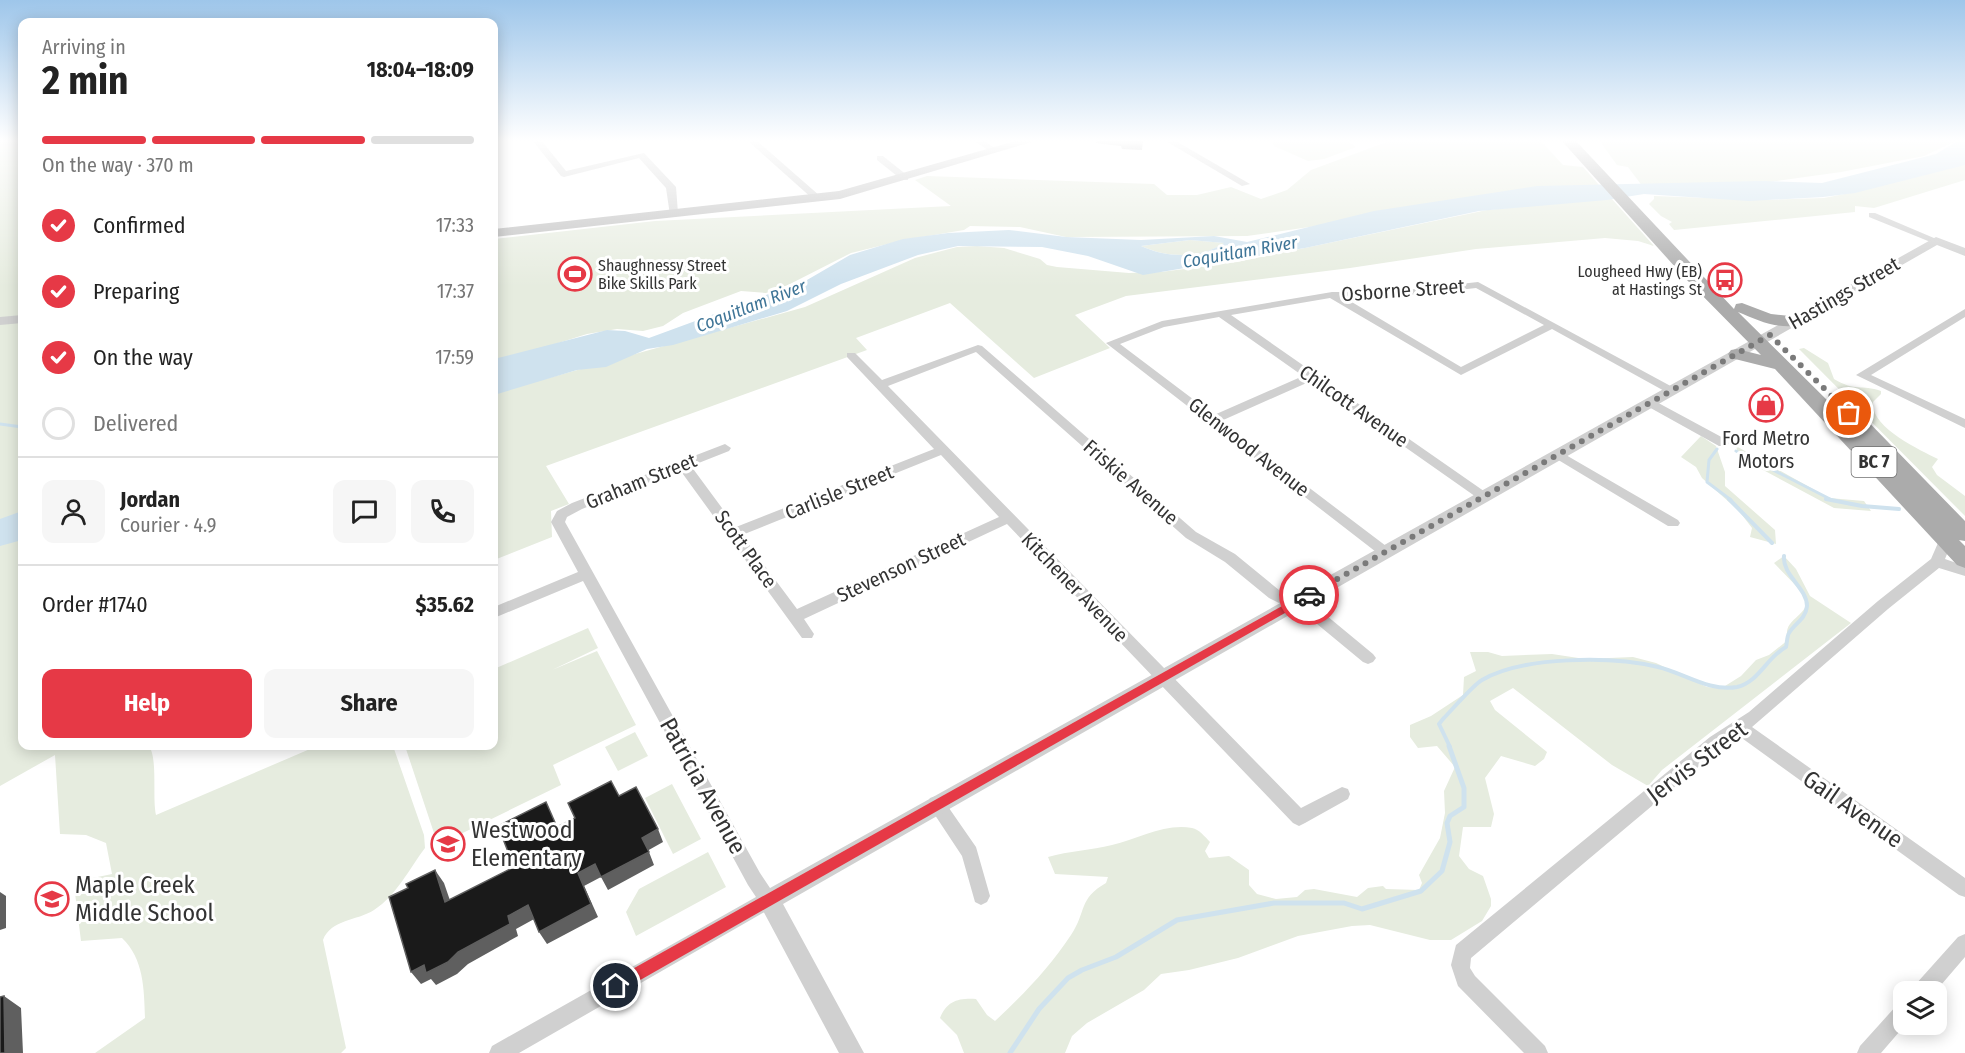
<!DOCTYPE html>
<meta charset="utf-8">
<style>
:root{--surface:#fff;--page:#f6f6f6;--text:#222;--muted:#767676;--line:#e0e0e0;--accent:#e63946}
body{margin:0;font-family:"Fira Sans Condensed",sans-serif;background:var(--page);color:var(--text);height:100vh;display:flex;flex-direction:column;font-size:22px;white-space:nowrap}
*{box-sizing:border-box;margin:0}
p{font-size:20px;color:var(--muted)}
.icon{flex:none;width:33px;height:33px;fill:none;stroke:currentColor;stroke-width:2;stroke-linecap:round;stroke-linejoin:round}
.map{position:relative;flex:1;overflow:hidden}
.sheet{position:absolute;left:18px;top:18px;width:480px;height:732px;display:flex;flex-direction:column;background:var(--surface);border-radius:12px;box-shadow:0 3px 15px #0003}
.sheet>*{flex:none}
.tools{position:absolute;left:1893px;top:981px;display:grid;gap:12px}
.tools a{display:grid;place-items:center;width:54px;height:54px;border-radius:12px;background:var(--surface);box-shadow:0 3px 15px #0003;font-size:30px}
.pin{position:absolute;display:grid;place-items:center;width:51px;height:51px;color:#fff;margin:-26px;border:3px solid #fff;border-radius:50%;box-shadow:0 2px 6px #0007}
.courier{position:absolute;display:grid;place-items:center;width:60px;height:60px;margin:-30px;border:4px solid #e63946;border-radius:50%;background:#fff;color:#222;box-shadow:0 2px 8px #0007}
.summary em{font-style:normal;font-weight:700}
.summary div{display:flex;flex-direction:column-reverse}
.summary{display:flex;align-items:center;justify-content:space-between;height:102px;padding:0 24px}
h1{font-size:39px;font-weight:700;line-height:45px}
.bar{display:grid;grid-template-columns:repeat(4,1fr);gap:9px 6px;align-content:center;height:72px;padding:0 24px}
.bar i{height:8px;border-radius:4px;background:var(--line)}
.bar .on{background:var(--accent)}
.bar p{grid-column:span 4}
.line{display:flex;align-items:center;gap:15px;padding:0 24px;border-top:2px solid var(--line)}
.line div{flex:1}
.round{display:grid;place-items:center;flex:none;width:63px;height:63px;border-radius:12px;background:var(--page)}
ol{padding:0 24px;list-style:none}
li{display:flex;align-items:center;gap:18px;height:66px}
li p{margin-inline-start:auto}
li .icon{padding:6px;border-radius:50%;background:var(--accent);color:#fff;stroke-width:4}
li:last-child{color:var(--muted)}
li i{width:33px;height:33px;border:3px solid var(--line);border-radius:50%}
.action{display:flex;gap:12px;margin-top:auto;padding:12px 24px}
.action a{flex:1;height:69px;border-radius:12px;background:var(--accent);color:#fff;font-size:24px;font-weight:700;line-height:69px;text-align:center}
.action a+a{background:var(--page);color:var(--text)}
.map>svg:first-child{display:block}
</style>
<div class="map">
<svg width="1965" height="1053" viewBox="0 0 1965 1053">
<rect width="100%" height="100%" fill="#fff"/>
<!-- green -->
<path fill="#e6ecdf" d="M0 140H22V746H149C158 759 152 797 156 815L317 746H393L424 835 425 848C409 869 397 895 374 910 357 921 331 919 323 940L346 1048 341 1053H95L145 1018C144 989 144 959 122 938L81 941 75 893 83 880 112 874 106 843 86 835 60 834 55 755 0 786Z
M1277 140H1347L1356 147 1324 159 1308 161 1274 146 1272 143Z
M1392 140H1540L1563 165 1583 167 1599 185 1247 236 1066 237 1020 227 970 226 964 230 904 240 851 253 788 285 766 293 741 291 683 313 663 326 643 331 617 329 587 334 494 363V239L655 221 951 206 915 180 927 176 1154 184 1167 195H1197L1231 187 1261 199 1287 190 1311 170Z
M1599 140H1958L1924 156 1841 172 1770 182 1643 187 1628 167 1617 165Z
M1965 164V180L1874 208 1855 206V212L1674 230 1669 224 1672 222 1661 216 1649 204 1654 199V196L1764 200 1824 198 1860 191 1888 180Z
M1611 198 1654 246 1638 241 1605 238 1476 249 1350 268 1126 296 1075 315 1110 348 1034 378 950 303 856 338 867 350 546 466 569 504 551 511 552 537 494 560V393L805 307 915 258 957 247 977 246 1004 248 1040 259 1047 265 1057 267 1129 273 1161 272 1237 262 1487 210Z
M1190 240 1225 243C1199 259 1168 258 1141 246Z
M1804 348 1828 363 1834 379C1856 392 1861 384 1881 391V394L1873 402C1870 427 1920 450 1938 459L1932 467 1937 475 1965 496V516L1799 349Z
M1701 436 1716 446 1725 472V486L1775 530 1776 544 1750 537 1752 528 1739 511 1702 478 1696 467 1681 457Z
M1736 446 1829 498 1864 501 1871 511 1834 508 1739 457Z
M1784 556 1796 569 1810 596 1851 623 1662 770 1648 786 1612 765 1513 688 1490 701 1495 710 1547 752 1544 759 1535 766 1501 756 1485 778 1494 814 1491 827H1463L1459 856 1469 869 1483 876 1491 899V906L1482 921 1451 940H1430L1370 925 1352 926 1298 936 1238 958 1189 970 1161 974 1144 990 1087 1023 1072 1036 1065 1053H964L957 1035 940 1018C947 1001 958 998 976 999L987 1015 995 1021C1023 995 1050 967 1071 935 1087 911 1078 899 1106 883L1108 877 1055 874 1048 857C1069 851 1091 850 1112 845 1138 839 1165 823 1192 828 1199 829 1205 837 1210 842L1205 851 1209 858 1229 856 1249 870V885L1257 894 1276 899 1297 897 1305 890 1314 889 1357 897 1368 888 1383 886 1386 889 1419 890 1422 883 1419 875 1440 838 1445 813 1444 791 1455 767 1437 746 1418 748 1410 737V725L1431 716 1463 695 1464 677 1476 671 1470 652H1488L1502 656 1552 654 1585 659 1633 657 1656 663 1707 687 1716 688 1725 686 1741 676 1756 660 1769 655 1788 640C1782 620 1803 619 1808 601L1805 595 1774 563Z
M588 628 598 648 552 670 597 651 636 725 553 765 561 785 438 845 405 746H494V669Z
M635 732 648 756 618 771 605 747Z
M672 784 701 839 673 854 645 798Z
M708 852 726 887 636 936 626 912 639 889Z"/>
<!-- water -->
<path fill="#cfe2ee" fill-rule="evenodd" d="M1959 140H1965V165L1855 193 1823 197 1749 201 1644 194 1607 200 1479 211 1305 248 1143 275 1088 256 1042 247 958 246 918 255 841 284 787 311 673 345 647 349 606 367 577 370 494 395V359L607 330 625 331 649 338 807 280 850 255 903 239 948 233 1009 230 1066 237 1141 240 1214 236 1247 242 1374 211 1537 186 1761 181 1822 183 1936 154ZM1190 240 1224 243C1200 259 1167 258 1141 246Z
M22 511V540L0 546V519Z"/>
<g fill="none" stroke-linecap="round" stroke-linejoin="round">
<!-- stream-far2 -->
<path stroke="#cfe2ee" stroke-width="3" d="M0 424 22 427
M1717 449 1709 460 1707 482 1731 500
M1736 451 1832 500"/>
<!-- stream-far1 -->
<path stroke="#cfe2ee" stroke-width="4" d="M1729 499 1772 543
M1826 499 1862 506 1899 509
M1450 747 1439 724 1443 719C1451 711 1473 685 1482 680 1523 656 1612 656 1658 667 1684 673 1709 692 1737 687 1759 682 1767 657 1786 647 1787 643 1787 636 1789 633 1794 624 1806 619 1807 606 1807 588 1782 575 1784 556"/>
<!-- stream -->
<path stroke="#cfe2ee" stroke-width="5" d="M1010 1053 1039 1009 1068 978 1082 970 1116 957 1177 920 1274 903H1344L1362 909 1421 891 1442 871 1450 842 1447 823 1450 816 1464 807V788L1449 746"/>
<!-- minor -->
<path fill="#d0d0d0" fill-rule="evenodd" d="M532 140H541L566 171 644 153 676 187 678 213 670 215 666 188 639 158 564 177 561 176Z
M747 140H756L820 196V200H814Z
M973 140H983L999 151 992 153Z
M1164 140H1174L1250 184 1242 186Z
M877 156H883L908 176V180H902L877 160Z
M1869 213H1875L1941 241 1933 243 1869 217Z
M1478 282 1678 390 1676 393H1668L1552 329 1461 375 1330 298 1231 315 1491 496 1489 499H1479L1311 381 1221 421 1390 549 1392 552 1390 555H1380L1106 343 1162 321 1332 292H1388ZM1476 288 1544 325 1461 367 1345 298H1388ZM1219 317 1303 376 1214 415 1120 344 1164 327Z
M1965 309V317L1871 375 1965 419V428L1856 375Z
M978 345 982 346 1196 532 1235 554 1279 590 1321 611 1373 654 1376 658 1373 662 1368 664 1363 662 1311 619 1269 598 1225 562 1186 538 976 352 888 386 1301 808 1342 787 1348 789 1350 794 1348 799 1305 823 1299 826 1293 823 1007 524 804 619 814 634 812 638H802L680 470 582 509 567 517 565 522 760 873 778 900 775 906 519 1053H489L492 1046 756 897 748 885 583 581 494 618V607L578 572 551 522 557 511 572 503 725 444 731 448 729 451 691 466 736 527 934 449 847 357V353H855L882 380ZM941 455 999 517 797 609 742 535Z
M1651 399 1727 440 1729 443 1727 446H1719L1647 406 1645 403 1647 400Z
M1559 451 1678 520 1680 523 1678 526H1668L1555 458 1553 455 1555 452Z
M1946 534 1953 539 1945 559 1965 566V576L1939 568 1888 609 1752 727 1965 878V897L1959 895 1739 736 1722 747 1471 958 1470 968 1475 976 1545 1046 1548 1053H1524L1458 986 1451 965 1456 945 1710 737 1749 712 1878 601 1931 559 1941 536Z
M936 796 942 798 976 847 990 896 987 902 981 905 975 902 962 856 927 803 930 798Z
M1965 934V957L1935 992H1912L1915 985 1958 937Z
M1904 1002V1024H1906L1881 1053H1857L1860 1046 1897 1005Z"/>
<!-- tertiary -->
<path fill="#d0d0d0" fill-rule="evenodd" d="M1936 237 1965 248V256L1937 245 783 904 864 1053H839L761 907 758 900 761 893Z
M22 315V323L0 325V317Z"/>
<!-- secondary -->
<path fill="#bdbdbd" fill-rule="evenodd" d="M1019 140H1038L840 199 494 237V229L839 191Z"/>
<!-- primary -->
<path fill="#ababab" fill-rule="evenodd" d="M1561 140H1575L1734 309 1736 304 1742 303 1771 314 1800 317 1802 321 1800 325C1778 330 1757 320 1738 312L1834 407 1836 403H1850L1965 521V541L1959 540 1965 546V568L1957 565 1775 369 1731 358 1728 354 1731 350 1737 349 1761 355 1685 278Z"/>
</g>
<!-- wall -->
<path fill="#8c8c8c" d="M1097 140H1143L1142 150 1122 149 1121 146 1096 143Z"/>
<!-- shaded-wall -->
<path fill="#5f5f5f" d="M658 829 663 842 647 851 642 838Z
M649 852 654 865 608 890 601 877 584 886 598 917 547 944 539 932 578 873 595 864Z
M435 870 444 883 455 915 445 902Z
M0 892 6 896V928L0 930Z
M528 905 536 918 516 929 518 936 468 964 457 974 436 985 431 979 421 984 411 972 424 965 458 952 508 916Z
M4 996 21 1008 23 1053H5Z"/>
<!-- building -->
<path fill="#1a1a1a" stroke="#5f5f5f" stroke-width="1.5" d="M611 781 619 796 636 787 658 829 642 838 649 852 601 877 595 864 578 873 591 904 539 932 528 905 508 916 510 924 458 952 448 962 426 973 424 965 411 972 389 897 408 888 406 884 435 870 445 902 514 867 498 826 546 802 557 827 575 818 568 803Z
M4 996 5 1053H0V997Z"/>
<!-- sky -->
<linearGradient id="sky" x2="0" y2="1"><stop stop-color="#9ec6ea"/><stop offset="0.49" stop-color="#fff"/><stop offset="1" stop-color="#fff" stop-opacity="0"/></linearGradient>
<rect width="1965" height="287" fill="url(#sky)"/>
<!-- route -->
<path fill="#e63946" d="M1309 591 1315 595 1313 597 621 991H611V981Z"/>
<g fill="none" stroke-linecap="round" stroke-linejoin="round">
<!-- done -->
<path stroke="#7a7a7a" stroke-width="6" stroke-dasharray="0 10.8" d="M1309 595 1770 335 1849 413"/>
</g>
<!-- icons -->
<defs>
<g id="stadium-ring" transform="scale(1.725)"><circle r="9.5" fill="#fff" stroke="#e63946" stroke-width="1.5"/><path d="M0-5a6.5 5 0 1 0 0 10a6.5 5 0 1 0 0-10ZM-3.5-1.8h7v3.6h-7Z" fill="#e63946"/></g>
<g id="bus-ring" transform="scale(1.725)"><circle r="9.5" fill="#fff" stroke="#e63946" stroke-width="1.5"/><path d="M-5-6H5V4H4V6H2V4H-2V6H-4V4H-5ZM-3.5-4V0h7V-4ZM-3.5 1.2v1.5H-2V1.2ZM2 1.2v1.5H3.5V1.2Z" fill="#e63946"/></g>
<g id="shop-ring" transform="scale(1.725)"><circle r="9.5" fill="#fff" stroke="#e63946" stroke-width="1.5"/><path d="M-5-2.5h2.3a2.7 3.5 0 0 1 5.4 0H5L5.5 6h-11ZM-1.5-2.5h3a1.5 2.3 0 0 0-3 0Z" fill="#e63946"/></g>
<g id="school-ring" transform="scale(1.725)"><circle r="9.5" fill="#fff" stroke="#e63946" stroke-width="1.5"/><path d="M0-5L7-2L0 1L-7-2ZM-4 1L0 2.5L4 1V4Q0 6-4 4Z" fill="#e63946"/></g>
</defs>
<g fill-rule="evenodd">
<use href="#stadium-ring" x="575" y="274"/>
<use href="#bus-ring" x="1725" y="280"/>
<use href="#shop-ring" x="1766" y="405"/>
<use href="#school-ring" x="448" y="844"/>
<use href="#school-ring" x="52" y="899"/>
</g>
<g text-anchor="middle" stroke-width="6" stroke-linejoin="round" paint-order="stroke">
<!-- far-poi labels -->
<g font-size="16" fill="#333" stroke="#fff" text-anchor="start">
<text x="598" y="271">Shaughnessy Street<tspan x="598" dy="18">Bike Skills Park</tspan></text>
<text x="1702" y="277" text-anchor="end">Lougheed Hwy (EB)<tspan x="1702" dy="18">at Hastings St</tspan></text>
</g>
<!-- far-water labels -->
<g font-size="18" font-style="italic" fill="#3f7597" stroke="#fff">
<text transform="translate(1240 252) rotate(-10)" y="6">Coquitlam River</text>
<text transform="translate(751 306) rotate(-21)" y="6">Coquitlam River</text>
</g>
<!-- shield labels -->
<rect fill="#fff" stroke="#707070" stroke-width="1.5" x="1851.5" y="447" width="45" height="30" rx="4.5"/>
<g font-size="18" font-weight="bold" fill="#333">
<text x="1874" y="468">BC 7</text>
</g>
<!-- street labels -->
<g font-size="20" fill="#333" stroke="#fff">
<text transform="translate(1403 290) rotate(-4)" y="7">Osborne Street</text>
<text transform="translate(1844 293) rotate(-30)" y="7">Hastings Street</text>
<text transform="translate(1354 406) rotate(35)" y="7">Chilcott Avenue</text>
<text transform="translate(1249 447) rotate(38)" y="7">Glenwood Avenue</text>
<text transform="translate(641 481) rotate(-22)" y="7">Graham Street</text>
<text transform="translate(1131 482) rotate(41)" y="7">Friskie Avenue</text>
<text transform="translate(839 492) rotate(-22)" y="7">Carlisle Street</text>
<text transform="translate(746 549) rotate(54)" y="7">Scott Place</text>
<text transform="translate(901 567) rotate(-25)" y="7">Stevenson Street</text>
<text transform="translate(1075 587) rotate(46)" y="7">Kitchener Avenue</text>
</g>
<!-- poi labels -->
<g font-size="20" fill="#333" stroke="#fff">
<text x="1766" y="445">Ford Metro<tspan x="1766" dy="23">Motors</tspan></text>
</g>
<!-- near-street labels -->
<g font-size="24" fill="#333" stroke="#fff">
<text transform="translate(1697 762) rotate(-37)" y="8">Jervis Street</text>
<text transform="translate(703 786) rotate(61)" y="8">Patricia Avenue</text>
<text transform="translate(1853 809) rotate(35)" y="8">Gail Avenue</text>
</g>
<!-- near-poi labels -->
<g font-size="24" fill="#333" stroke="#fff" text-anchor="start">
<text x="471" y="838">Westwood<tspan x="471" dy="28">Elementary</tspan></text>
<text x="75" y="893">Maple Creek<tspan x="75" dy="28">Middle School</tspan></text>
</g>
</g>
</svg>
<div class="tools">
<a><svg class="icon" aria-label="layers" viewBox="0 0 24 24"><path d="M12 4l9 5-9 5-9-5zM3 14l9 5 9-5"/></svg></a>
</div>
<div class="pin" style="left:1849px;top:413px;background:#ea580c"><svg class="icon" aria-label="bag" viewBox="0 0 24 24"><path d="M5 8h14l-1 12H6zM9 8a3 3 0 0 1 6 0"/></svg></div>
<div class="pin" style="left:616px;top:986px;background:#1f2937"><svg class="icon" aria-label="home" viewBox="0 0 24 24"><path d="M3 11l9-7 9 7M6 9v11h12V9"/></svg></div>
<div class="courier" style="left:1309px;top:595px"><svg class="icon" aria-label="car" viewBox="0 0 24 24"><path d="M5 17H2v-5l4-1 3-4h7l3 4 3 1v5h-3M9 17h6M6 11h13"/><circle cx="7" cy="17" r="2"/><circle cx="17" cy="17" r="2"/></svg></div>
<section class="sheet">
<div class="summary"><div><h1>2 min</h1><p>Arriving in</p></div><em>18:04–18:09</em></div>
<div class="bar"><i class="on"></i><i class="on"></i><i class="on"></i><i></i><p>On the way · 370 m</p></div>
<ol>
<li><svg class="icon" aria-label="check" viewBox="0 0 24 24"><path d="M5 12l5 5 9-10"/></svg>Confirmed<p>17:33</p></li>
<li><svg class="icon" aria-label="check" viewBox="0 0 24 24"><path d="M5 12l5 5 9-10"/></svg>Preparing<p>17:37</p></li>
<li><svg class="icon" aria-label="check" viewBox="0 0 24 24"><path d="M5 12l5 5 9-10"/></svg>On the way<p>17:59</p></li>
<li><i></i>Delivered</li>
</ol>
<div class="line" style="height:108px"><a class="round"><svg class="icon" aria-label="person" viewBox="0 0 24 24"><circle cx="12" cy="8" r="4"/><path d="M4 21q1-7 8-7t8 7"/></svg></a><div><b>Jordan</b><p>Courier · 4.9</p></div><a class="round"><svg class="icon" aria-label="chat" viewBox="0 0 24 24"><path d="M4 5h16v11H9l-5 4z"/></svg></a><a class="round"><svg class="icon" aria-label="phone" viewBox="0 0 24 24"><path d="M5 4h4l2 5-3 2q2 4 5 5l2-3 5 2v4C11 20 4 13 5 4z"/></svg></a></div>
<div class="line" style="height:78px"><div>Order #1740</div><b>$35.62</b></div>
<div class="action"><a>Help</a><a>Share</a></div>
</section>
</div>
